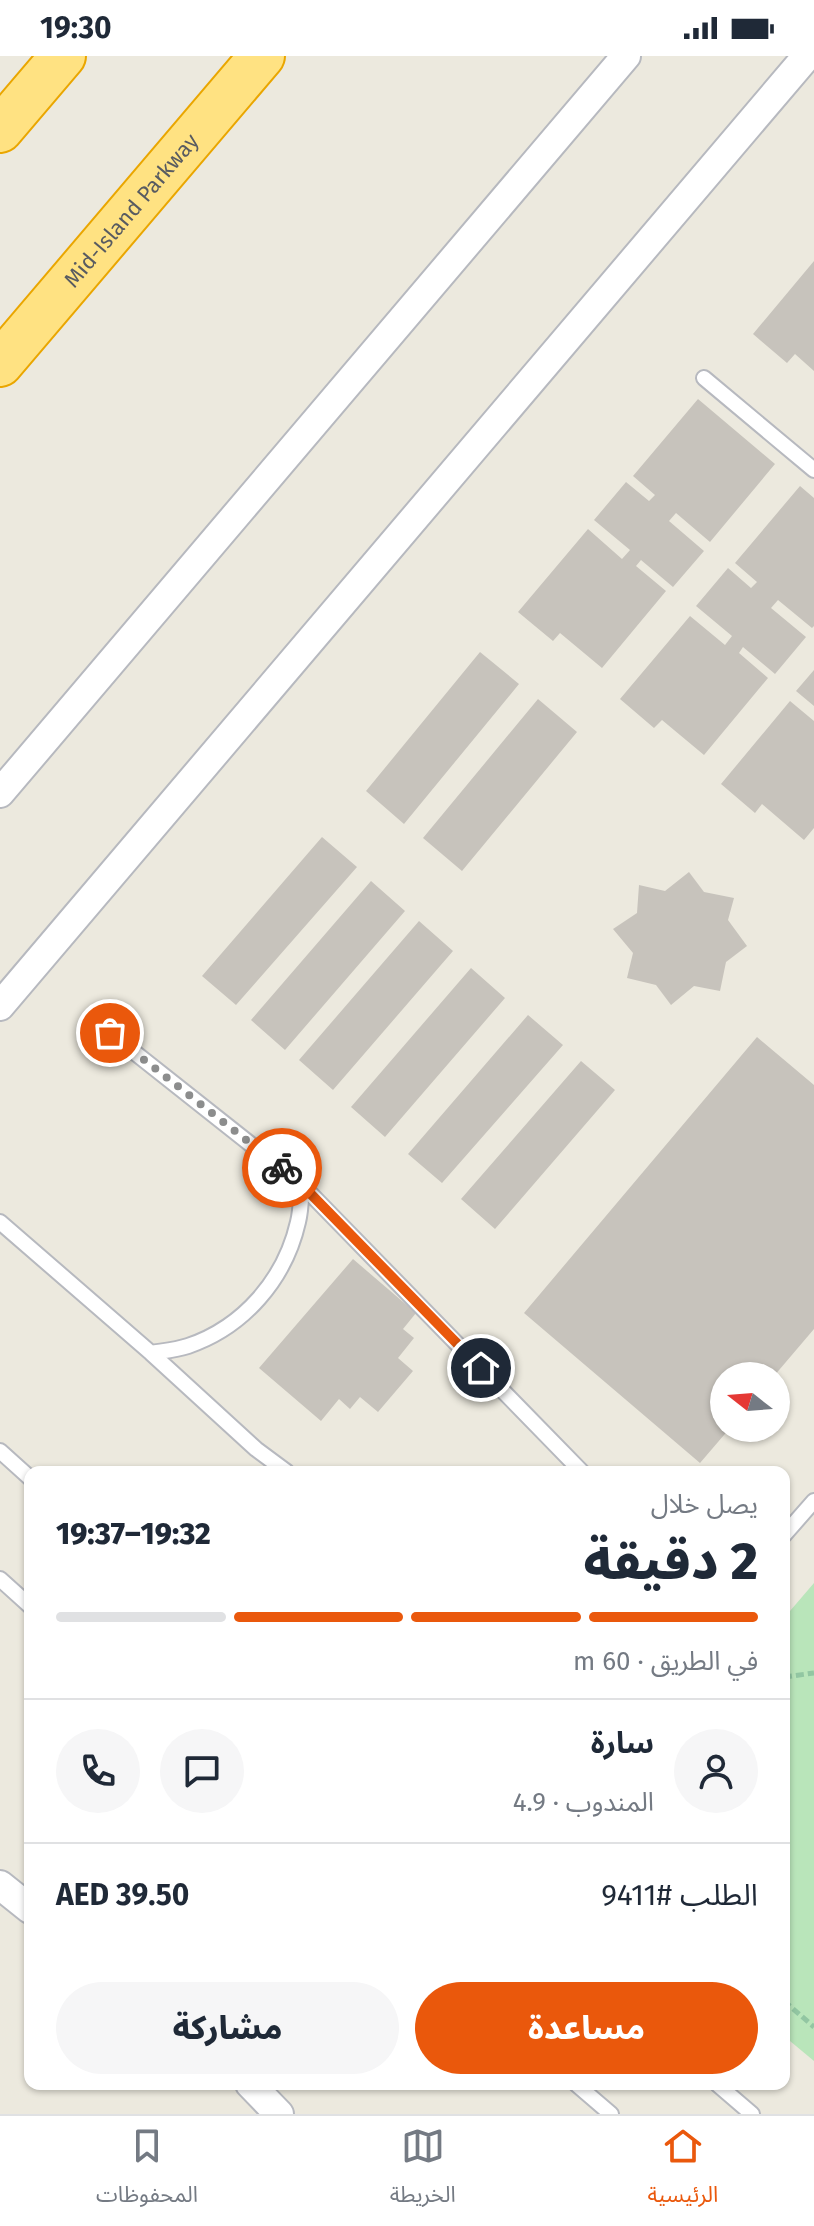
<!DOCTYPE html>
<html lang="ar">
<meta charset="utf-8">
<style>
:root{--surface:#fff;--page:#f6f6f7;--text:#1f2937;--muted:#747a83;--line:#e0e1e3;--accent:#ea580c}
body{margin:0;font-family:"Fira Sans","Noto Sans Arabic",sans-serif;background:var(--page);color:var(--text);direction:rtl;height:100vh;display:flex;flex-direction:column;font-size:30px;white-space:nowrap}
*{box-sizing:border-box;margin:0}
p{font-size:26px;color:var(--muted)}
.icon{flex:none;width:44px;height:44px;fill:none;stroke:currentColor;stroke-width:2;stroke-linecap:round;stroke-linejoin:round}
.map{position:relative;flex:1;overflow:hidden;direction:ltr}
.side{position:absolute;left:24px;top:1410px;width:766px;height:624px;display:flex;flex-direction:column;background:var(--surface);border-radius:16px;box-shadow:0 2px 6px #0004;direction:rtl}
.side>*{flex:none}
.needle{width:52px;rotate:287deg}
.controls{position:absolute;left:710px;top:1306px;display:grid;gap:16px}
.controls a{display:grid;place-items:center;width:80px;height:80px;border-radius:50%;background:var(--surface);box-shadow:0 2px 6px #0004;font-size:40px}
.pin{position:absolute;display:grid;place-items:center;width:68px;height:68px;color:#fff;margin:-34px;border:4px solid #fff;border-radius:50%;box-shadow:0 2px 8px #0007}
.courier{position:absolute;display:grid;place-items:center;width:80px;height:80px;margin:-40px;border:6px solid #ea580c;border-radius:50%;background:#fff;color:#222;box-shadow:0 2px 10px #0007}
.overview em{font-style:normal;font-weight:800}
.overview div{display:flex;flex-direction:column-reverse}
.overview{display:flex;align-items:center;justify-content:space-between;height:136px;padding:0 32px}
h1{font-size:52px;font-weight:800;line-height:60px}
.bar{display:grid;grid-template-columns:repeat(4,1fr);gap:12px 8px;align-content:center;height:96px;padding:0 32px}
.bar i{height:10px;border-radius:6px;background:var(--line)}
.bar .selected{background:var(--accent)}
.bar p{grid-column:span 4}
.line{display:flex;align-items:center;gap:20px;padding:0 32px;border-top:2px solid var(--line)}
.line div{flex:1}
.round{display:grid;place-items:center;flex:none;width:84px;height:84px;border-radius:42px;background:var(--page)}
.button{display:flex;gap:16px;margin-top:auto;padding:16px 32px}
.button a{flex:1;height:92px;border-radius:48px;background:var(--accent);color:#fff;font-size:32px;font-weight:800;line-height:92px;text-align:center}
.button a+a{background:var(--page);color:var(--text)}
.status{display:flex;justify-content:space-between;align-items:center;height:56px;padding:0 40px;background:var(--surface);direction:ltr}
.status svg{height:22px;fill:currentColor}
.tabs{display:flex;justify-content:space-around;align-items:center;height:112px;border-top:2px solid var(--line);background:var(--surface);font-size:22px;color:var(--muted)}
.tabs a{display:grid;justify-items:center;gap:4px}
.tabs .selected{color:var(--accent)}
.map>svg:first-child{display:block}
</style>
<div class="status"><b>19:30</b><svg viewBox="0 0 49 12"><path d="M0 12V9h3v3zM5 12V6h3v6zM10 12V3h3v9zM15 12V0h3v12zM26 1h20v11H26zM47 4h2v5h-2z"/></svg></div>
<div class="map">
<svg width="814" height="2058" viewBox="0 0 814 2058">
<rect width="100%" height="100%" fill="#ece9de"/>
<!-- green -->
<path fill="#b9e5ba" d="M814 1527V2005L784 1980V1562Z"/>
<!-- building -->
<path fill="#c7c3bc" d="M814 205V315L795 298 787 307 753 278Z
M698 343 775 408 710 486 676 457 669 465 704 495 673 531 641 504 636 510 666 535 602 612 560 577 553 585 518 556 588 473 622 503 630 494 594 464 626 426 649 445 655 439 633 420Z
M800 430 814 442V570L812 572 778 544 771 552 806 581 775 618 743 591 739 597 768 622 704 699 662 664 654 672 620 643 690 560 725 589 732 580 696 550 728 512 751 532 757 526 735 507Z
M480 596 519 628 404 768 366 735Z
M814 614V650L796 635Z
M538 643 577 676 462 815 423 782Z
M790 645 814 665V772L804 784 762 748 755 757 721 728Z
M322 781 357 811 236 949 202 920Z
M689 816 704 836 734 842 728 864 747 890 726 906 720 935 694 930 671 949 656 929 627 922 633 897 613 873 637 857 639 829 665 835Z
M371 825 405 855 285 994 251 964Z
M419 865 453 895 333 1034 299 1004Z
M471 912 505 942 385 1081 351 1051Z
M528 959 563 989 442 1127 408 1098Z
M757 981 814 1029V1273L774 1320H724V1372H730L700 1407 524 1257Z
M581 1005 615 1034 495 1173 461 1143Z
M353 1203 416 1257 403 1273 414 1282 398 1302 413 1315 378 1356 360 1341 350 1353 339 1343 321 1365 259 1312Z"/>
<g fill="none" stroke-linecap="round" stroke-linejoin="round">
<!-- lane casing -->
<g stroke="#b7b9bf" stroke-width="18">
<path id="lane" d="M704 322 814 414
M110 977 302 1129 582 1416
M0 1166 151 1297 256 1393 287 1416
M151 1297C163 1295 176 1294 188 1290 244 1271 285 1223 298 1166 301 1154 301 1141 302 1129
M0 1395 30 1422
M784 1479 814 1445
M0 1523 30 1550
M576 2028 611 2058
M717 2028 752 2058"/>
</g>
<!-- street casing -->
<g stroke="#b7b9bf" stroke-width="32">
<path id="street" d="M0 737 626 0
M0 950 807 0
M0 1829 30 1853
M250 2028 279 2058"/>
</g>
<!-- highway casing -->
<g stroke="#eaa600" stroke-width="48">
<g id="highway">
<path d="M0 74 63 0"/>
<path id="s1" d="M0 308 262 0"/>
</g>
</g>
<!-- path -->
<path stroke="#92c6a2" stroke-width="5" stroke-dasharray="8 4" stroke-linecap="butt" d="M784 1621 814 1617
M784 1945 814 1971"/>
<!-- lane -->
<use href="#lane" stroke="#fff" stroke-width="14"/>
<!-- street -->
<use href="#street" stroke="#fff" stroke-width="28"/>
<!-- highway -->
<use href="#highway" stroke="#ffe282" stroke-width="44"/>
</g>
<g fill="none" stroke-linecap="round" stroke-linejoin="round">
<!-- done -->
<path stroke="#8c8d8d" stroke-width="8" stroke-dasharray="0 14.4" d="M110 977 282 1112"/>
<!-- route -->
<path stroke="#ea580c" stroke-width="10" d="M282 1112 302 1129 481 1312"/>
</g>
<g text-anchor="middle" stroke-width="8" stroke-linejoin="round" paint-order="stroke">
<!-- street labels -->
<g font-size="22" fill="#585b61" stroke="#fff">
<text dy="8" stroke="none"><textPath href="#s1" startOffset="202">Mid-Island Parkway</textPath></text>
</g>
</g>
</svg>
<div class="controls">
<a><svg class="needle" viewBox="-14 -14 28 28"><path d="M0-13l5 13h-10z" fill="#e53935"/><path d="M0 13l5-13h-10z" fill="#747a83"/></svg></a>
</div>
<div class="pin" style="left:110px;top:977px;background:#ea580c"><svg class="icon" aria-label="bag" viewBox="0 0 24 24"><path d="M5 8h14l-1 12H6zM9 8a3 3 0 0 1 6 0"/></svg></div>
<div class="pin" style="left:481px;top:1312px;background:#1f2937"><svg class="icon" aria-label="home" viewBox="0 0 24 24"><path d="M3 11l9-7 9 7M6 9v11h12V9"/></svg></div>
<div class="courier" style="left:282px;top:1112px"><svg class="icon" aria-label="bike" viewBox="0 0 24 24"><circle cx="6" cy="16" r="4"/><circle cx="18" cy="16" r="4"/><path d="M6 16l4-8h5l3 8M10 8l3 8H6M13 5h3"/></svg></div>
<section class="side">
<div class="overview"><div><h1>2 دقيقة</h1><p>يصل خلال</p></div><em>19:32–19:37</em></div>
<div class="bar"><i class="selected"></i><i class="selected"></i><i class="selected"></i><i></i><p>في الطريق · 60 m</p></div>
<div class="line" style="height:144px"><a class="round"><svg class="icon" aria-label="person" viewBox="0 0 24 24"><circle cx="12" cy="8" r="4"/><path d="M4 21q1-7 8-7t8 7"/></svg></a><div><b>سارة</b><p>المندوب · 4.9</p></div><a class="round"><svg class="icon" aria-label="chat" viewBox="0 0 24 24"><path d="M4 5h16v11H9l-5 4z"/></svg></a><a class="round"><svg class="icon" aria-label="phone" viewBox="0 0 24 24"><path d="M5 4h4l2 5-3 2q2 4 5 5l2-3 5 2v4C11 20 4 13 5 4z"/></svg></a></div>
<div class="line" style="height:104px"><div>الطلب #9411</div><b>AED 39.50</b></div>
<div class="button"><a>مساعدة</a><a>مشاركة</a></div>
</section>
</div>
<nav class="tabs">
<a class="selected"><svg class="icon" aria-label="home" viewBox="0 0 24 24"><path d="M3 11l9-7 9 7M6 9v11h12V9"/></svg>الرئيسية</a>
<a><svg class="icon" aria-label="map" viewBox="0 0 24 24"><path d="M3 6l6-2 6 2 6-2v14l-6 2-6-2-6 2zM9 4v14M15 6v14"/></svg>الخريطة</a>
<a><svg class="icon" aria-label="saved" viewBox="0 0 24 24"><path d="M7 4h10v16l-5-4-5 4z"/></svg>المحفوظات</a>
</nav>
